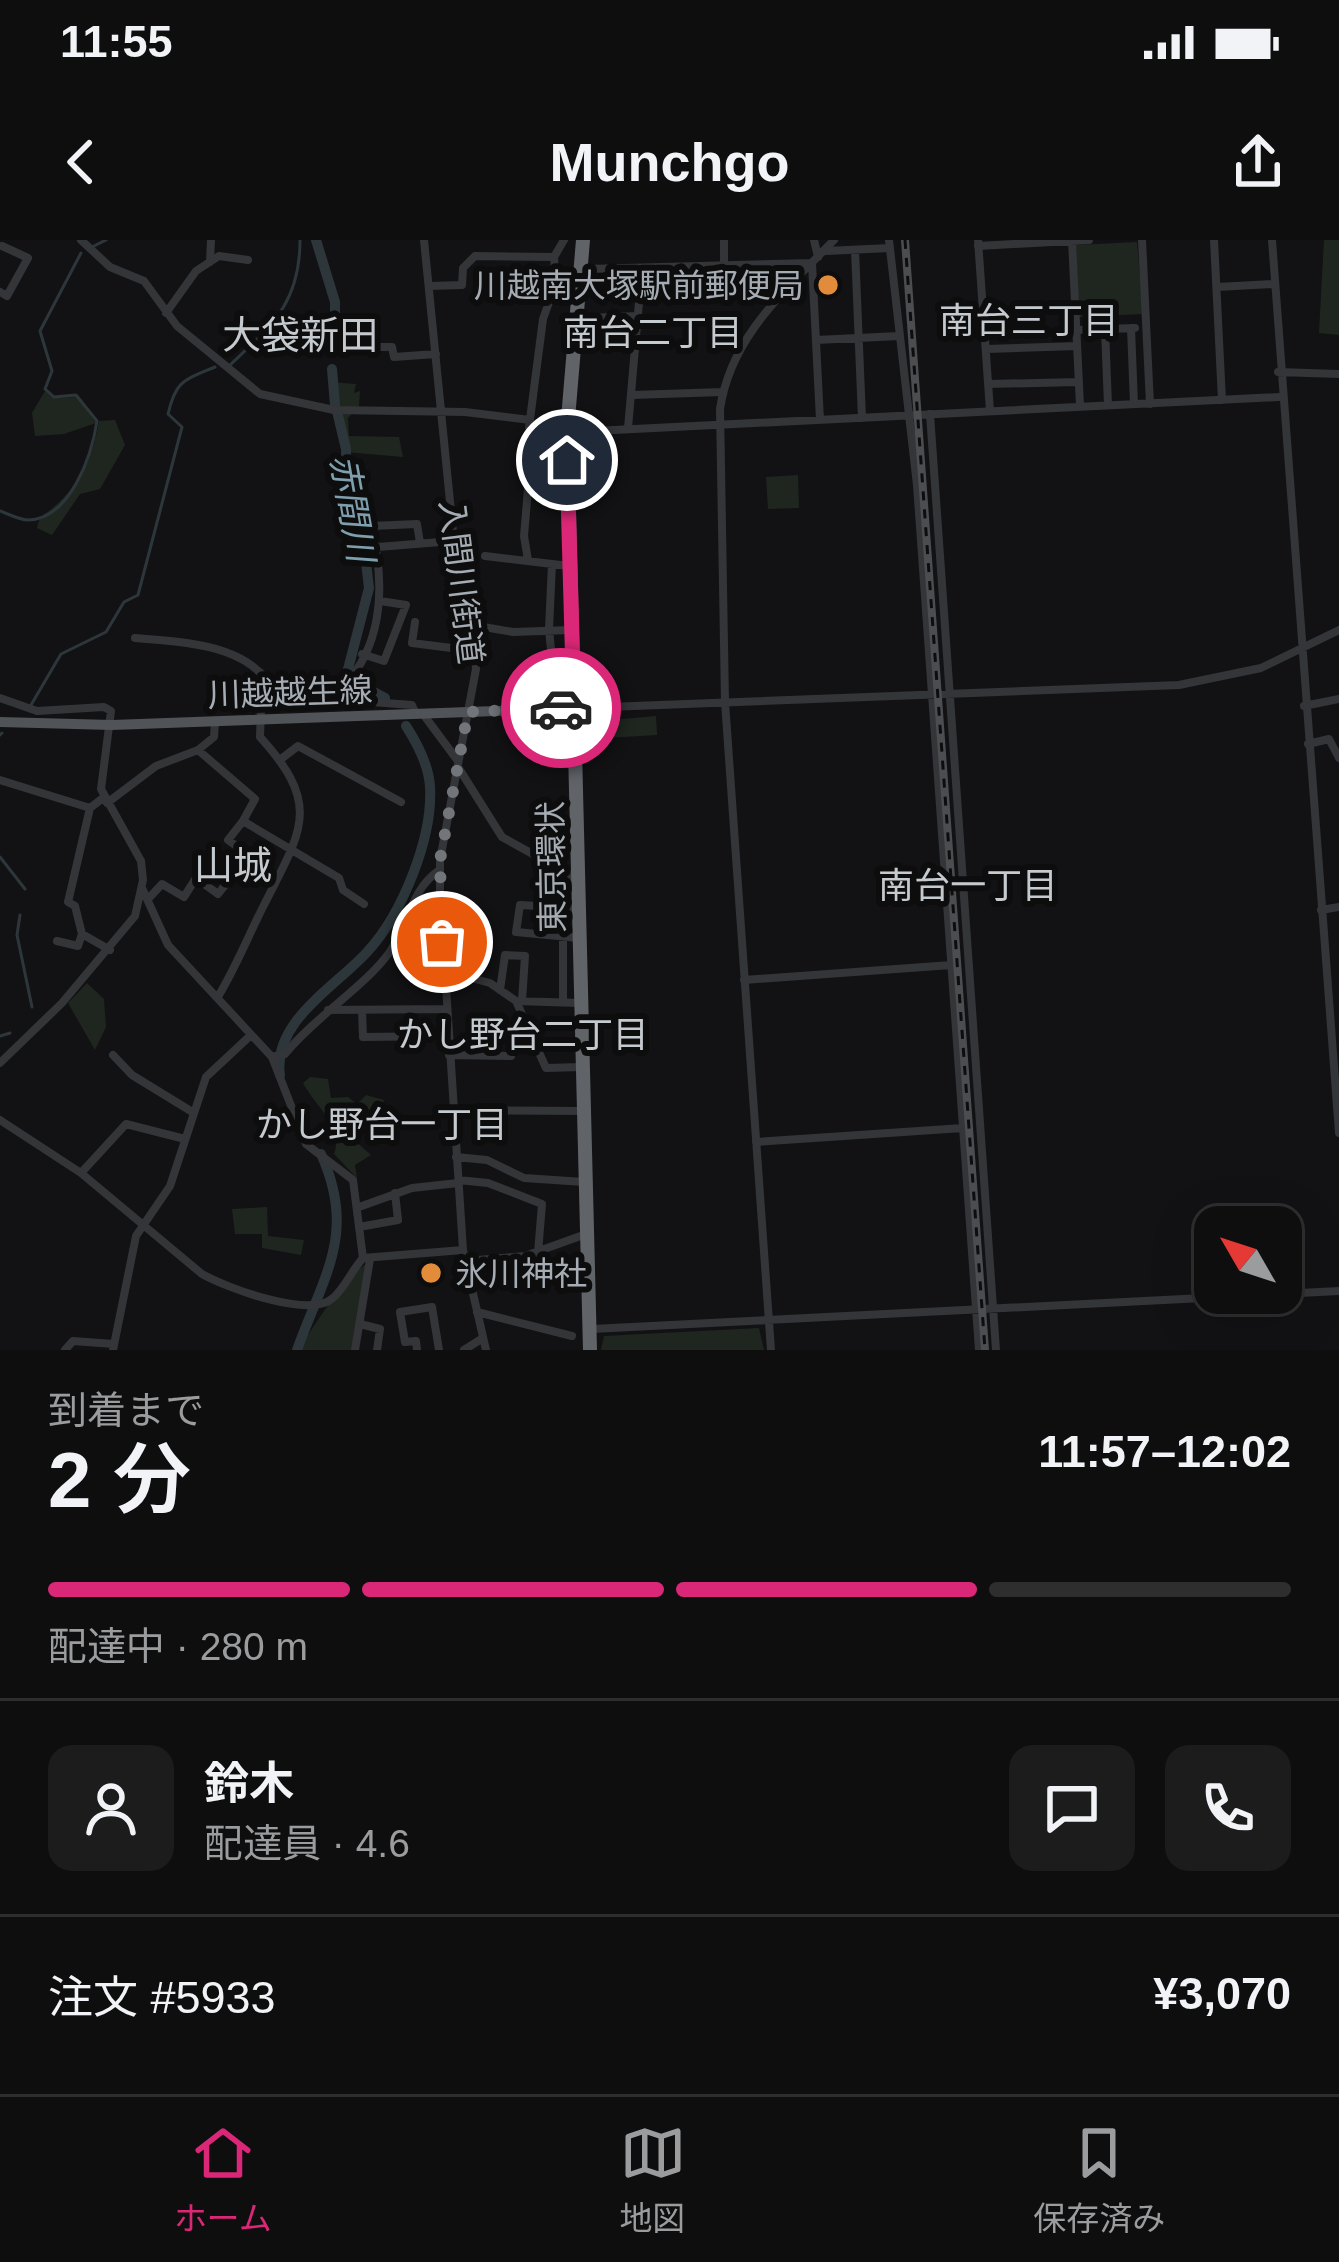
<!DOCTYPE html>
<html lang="ja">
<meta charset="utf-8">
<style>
:root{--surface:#0e0e0f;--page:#1c1c1d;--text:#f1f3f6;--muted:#9b9c9e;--line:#2e2e2f;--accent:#db2777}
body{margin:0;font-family:Arial,"Noto Sans JP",sans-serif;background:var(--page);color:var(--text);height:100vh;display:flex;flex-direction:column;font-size:45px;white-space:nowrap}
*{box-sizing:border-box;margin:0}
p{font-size:39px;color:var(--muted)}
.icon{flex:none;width:66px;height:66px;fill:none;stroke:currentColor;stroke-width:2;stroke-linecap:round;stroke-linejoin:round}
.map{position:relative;height:1110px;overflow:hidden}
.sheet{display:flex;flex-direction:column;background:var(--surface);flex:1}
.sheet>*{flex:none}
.needle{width:78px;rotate:309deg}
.fabs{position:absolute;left:1194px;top:966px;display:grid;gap:24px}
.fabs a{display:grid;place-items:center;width:108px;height:108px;border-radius:24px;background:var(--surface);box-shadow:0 12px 48px #0002,0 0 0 3px var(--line);font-size:60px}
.pin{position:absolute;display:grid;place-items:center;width:102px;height:102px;color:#fff;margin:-51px;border:6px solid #fff;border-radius:50%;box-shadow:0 3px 12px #0007}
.courier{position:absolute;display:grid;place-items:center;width:120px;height:120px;margin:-60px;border:9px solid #db2777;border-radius:50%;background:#fff;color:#222;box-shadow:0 3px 15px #0007}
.overview em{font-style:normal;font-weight:600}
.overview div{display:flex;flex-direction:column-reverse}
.overview{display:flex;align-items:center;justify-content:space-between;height:204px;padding:0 48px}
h1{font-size:78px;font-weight:600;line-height:90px}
.bar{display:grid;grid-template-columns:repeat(4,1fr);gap:18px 12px;align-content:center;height:144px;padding:0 48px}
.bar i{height:15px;border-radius:9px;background:var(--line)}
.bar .active{background:var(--accent)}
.bar p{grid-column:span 4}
.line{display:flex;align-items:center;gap:30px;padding:0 48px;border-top:3px solid var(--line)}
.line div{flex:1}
.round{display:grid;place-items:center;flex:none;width:126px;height:126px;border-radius:24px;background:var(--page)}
.status{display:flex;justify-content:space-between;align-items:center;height:84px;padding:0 60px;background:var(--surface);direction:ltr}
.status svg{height:33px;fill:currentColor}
header{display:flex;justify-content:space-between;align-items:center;height:156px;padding:0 48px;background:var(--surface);font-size:54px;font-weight:600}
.menu{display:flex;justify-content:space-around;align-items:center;height:168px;border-top:3px solid var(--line);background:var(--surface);font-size:33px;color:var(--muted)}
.menu a{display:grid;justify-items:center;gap:6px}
.menu .active{color:var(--accent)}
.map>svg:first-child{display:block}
</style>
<div class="status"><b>11:55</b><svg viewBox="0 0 49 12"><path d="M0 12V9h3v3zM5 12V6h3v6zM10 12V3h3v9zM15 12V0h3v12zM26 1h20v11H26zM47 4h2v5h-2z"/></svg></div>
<header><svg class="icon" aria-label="back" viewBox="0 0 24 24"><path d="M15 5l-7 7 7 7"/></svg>Munchgo<svg class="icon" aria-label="share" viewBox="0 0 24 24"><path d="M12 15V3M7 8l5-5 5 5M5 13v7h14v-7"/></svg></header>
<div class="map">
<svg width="1339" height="1110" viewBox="0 0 1339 1110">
<rect width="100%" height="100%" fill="#121214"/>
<!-- green -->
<path fill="#1f261f" d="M1324 0H1339V95L1319 93Z
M1137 2 1143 74 1079 77 1076 5Z
M330 142 356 144 354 153 360 151 359 166 348 178 349 196 399 197 403 217 345 212Z
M45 151 54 158 77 157 96 183 64 194 35 196 32 173Z
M115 180 125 205 100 249 80 254 52 295 37 288 40 277C75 255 92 222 99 181Z
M798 235 799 268 768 269 766 237Z
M656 476 657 495 590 499 588 482Z
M87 743 104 759 106 787 95 810 68 763Z
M310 837 328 839 331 858 348 857 357 864 366 855 384 860 380 873 365 868V876L355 881V901L371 915 355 925 357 938 334 914C344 886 314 865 303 843Z
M267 967 268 996 304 1000 301 1015 262 1008V994H235L232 969Z
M366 1024 352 1110H299C312 1088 344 1038 366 1024Z
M759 1088 764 1110H601L604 1096Z"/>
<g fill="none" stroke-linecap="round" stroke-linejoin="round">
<!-- stream -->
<path stroke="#2d373b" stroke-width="3" d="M92 7 106 0
M229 126C271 86 300 64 300 0
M0 271C8 274 20 280 28 280 71 279 92 214 97 181L76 155 54 157 45 149 52 131 40 91 81 13
M31 465 61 414 106 392 124 362 138 355 182 187 168 174C176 140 184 140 215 127
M0 495 2 493
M0 617 25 649
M20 675 17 695 32 767
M0 796 10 793"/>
<!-- river -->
<path stroke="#2d373b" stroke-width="10" d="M316 0 335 62V102
M332 129 335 165
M337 171 346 209 347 261 365 314 369 348 347 433
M349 439 385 458
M280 835C272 781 337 746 368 711 402 674 433 598 430 547 429 527 417 503 406 486
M297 1110C324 1035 357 993 321 914"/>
<!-- minor -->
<path stroke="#333538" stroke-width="8" d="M81 0 110 27 144 41 177 86 260 154 334 170 465 172 530 180
M424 0 456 322 472 385 476 429 440 620V653L463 1010 486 1110
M564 0 554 17 556 43 543 79 529 187 532 202 566 219
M724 0V25
M814 0 818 17
M889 0 917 245 979 1110
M978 0 990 171
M1072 0 1080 166
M1142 0 1150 164
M1214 0 1222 160
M1272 0 1339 893
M978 6 1089 0
M855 10 862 178
M826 11 890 8
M210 22 211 0
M587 29 812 23 820 180
M429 46 462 45 463 28 475 16 554 17
M1217 47 1274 44
M640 49 676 50 678 27
M0 52 7 56 28 18 2 6
M166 73 196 31 219 16 248 20
M587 78 638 76
M1131 88 1134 164
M1105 89 1108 165
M1076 90 1135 88
M816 100 899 96
M333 107H392L394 117 436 114
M986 109 1077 106
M1278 132 1339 134
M988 144 1079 142
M632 155 723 152
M930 174 996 1110
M628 188 642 28
M574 192 1279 157
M378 307 453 301
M485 316 569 326
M528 320 524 296 532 202
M552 324 549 389 554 441H573
M415 382 412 403 475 411
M472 385 513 392 571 390
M135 398C187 403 255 403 278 459
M362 414 384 421 406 365 380 361
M0 458 37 471 104 467 111 471 101 549 141 621 143 640 135 676 62 763 0 823
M332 459C339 447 350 440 356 431 385 388 383 333 371 286L417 284 420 303
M1304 466 1339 459
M582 468 1179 445 1261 428 1339 390
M423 474 458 521
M1308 504 1329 499 1339 518
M198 510 255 559 243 581 339 638 343 650 364 664
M281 519 298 506 401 562
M458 527 502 597 578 639
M0 540 90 568
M107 563 156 526 198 510 214 497 215 482
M149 658 162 644 184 657 196 638 218 654 249 615 228 600 243 581
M577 668 520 665 516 692 579 698
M1321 670 1339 667
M82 694 110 710
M397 698 442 702
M57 701 78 706 82 694 75 666 68 662 90 568 103 558
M445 731 490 743 516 761 579 763
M744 740 951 725
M500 750 505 715 525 716 522 761
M219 755C237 725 249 694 265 663 302 590 322 565 260 497L261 468 292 456 412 465 416 474
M563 760V650L570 635
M517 763 546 828 582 827
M328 770 446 769
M362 770 363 797 447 796
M113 815 132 835 194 873
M449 815 511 816
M272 817 285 814C314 778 366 745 389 713 407 687 411 650 438 631
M452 870 582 871
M0 880 81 933 202 1034C227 1048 310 1079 333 1058 345 1048 352 1030 363 1018L353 940 306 904 272 817 168 705 142 648
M756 902 963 888
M456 917 487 920 524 938 584 942
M81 933 126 884 185 899
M458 940 488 943 542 964 538 1013
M359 967 412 948 458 943
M359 987 398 980 395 953
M363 1018 463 1010
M466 1021 525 1016 586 994
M477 1072 572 1096
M360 1084 380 1089 377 1110
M592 1089 1339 1051
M65 1110 73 1101 114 1104
M113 1110 136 996 170 946 206 837 251 795
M355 1110 370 1019
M417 1110 416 1101 405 1102 400 1072 432 1067 439 1110
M464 1110 483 1098
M771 1110 725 462 720 169C731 96 785 51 834 0"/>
<!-- major -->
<path stroke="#505357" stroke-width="10" d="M0 482 112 485 582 468"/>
<!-- highway -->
<path stroke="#606469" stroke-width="14" d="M583 0 567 191 590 1110"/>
<!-- rail casing -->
<g stroke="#4b4d51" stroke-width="8">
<path id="rail" d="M905 0 985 1110"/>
</g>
<!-- rail -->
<use href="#rail" stroke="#0d0d0e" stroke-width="3" stroke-dasharray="9" stroke-linecap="butt"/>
</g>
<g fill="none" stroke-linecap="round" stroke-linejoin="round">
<!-- done -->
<path stroke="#72767b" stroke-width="12" stroke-dasharray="0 21.6" d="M442 702 440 620 468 472 561 468"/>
<!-- route -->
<path stroke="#db2777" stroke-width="15" d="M561 468H574L567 220"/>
</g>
<!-- markers -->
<g fill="#e28c3b" stroke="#0d0d0e" stroke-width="4.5">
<circle cx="828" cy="45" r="12"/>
<circle cx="431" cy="1033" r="12"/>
</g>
<g text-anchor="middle" stroke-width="12" stroke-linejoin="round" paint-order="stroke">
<!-- poi labels -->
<g font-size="33" fill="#a5acb3" stroke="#0d0d0e" text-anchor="end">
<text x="804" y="57">川越南大塚駅前郵便局</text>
<text x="455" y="1045" text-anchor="start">氷川神社</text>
</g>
<!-- street labels -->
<g font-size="33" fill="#a5acb3" stroke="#0d0d0e">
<text transform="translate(462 342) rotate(83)" y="12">入間川街道</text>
<text transform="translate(290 452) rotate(-2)" y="12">川越越生線</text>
<text transform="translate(551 627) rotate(-91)" y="12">東京環状</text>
</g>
<!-- neighbourhood labels -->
<g font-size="36" fill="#c5cacf" stroke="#0d0d0e">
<text x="1029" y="93">南台三丁目</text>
<text x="653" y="105">南台二丁目</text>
<text x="968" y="658">南台一丁目</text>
<text x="523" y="807">かし野台二丁目</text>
<text x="382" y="897">かし野台一丁目</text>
</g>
<!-- water labels -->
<g font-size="36" font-style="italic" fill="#7e9fac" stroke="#0d0d0e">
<text transform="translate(353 268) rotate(80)" y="13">赤間川</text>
</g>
<!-- quarter labels -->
<g font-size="39" fill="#c5cacf" stroke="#0d0d0e">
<text x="300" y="109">大袋新田</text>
<text x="233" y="639">山城</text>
</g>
</g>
</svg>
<div class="fabs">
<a><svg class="needle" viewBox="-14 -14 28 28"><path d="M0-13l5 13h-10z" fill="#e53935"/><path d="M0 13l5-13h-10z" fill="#9b9c9e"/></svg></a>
</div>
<div class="pin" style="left:442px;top:702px;background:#ea580c"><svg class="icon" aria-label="bag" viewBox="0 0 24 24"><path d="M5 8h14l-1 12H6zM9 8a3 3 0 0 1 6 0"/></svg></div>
<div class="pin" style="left:567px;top:220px;background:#1f2937"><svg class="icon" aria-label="home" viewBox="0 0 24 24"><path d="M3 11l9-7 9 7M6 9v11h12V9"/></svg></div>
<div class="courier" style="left:561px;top:468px"><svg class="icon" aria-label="car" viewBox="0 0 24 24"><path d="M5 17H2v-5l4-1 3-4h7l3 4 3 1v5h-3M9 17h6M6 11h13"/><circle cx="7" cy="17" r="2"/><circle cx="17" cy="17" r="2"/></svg></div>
</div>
<section class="sheet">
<div class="overview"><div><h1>2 分</h1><p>到着まで</p></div><em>11:57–12:02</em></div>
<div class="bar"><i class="active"></i><i class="active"></i><i class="active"></i><i></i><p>配達中 · 280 m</p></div>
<div class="line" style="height:216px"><a class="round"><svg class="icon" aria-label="person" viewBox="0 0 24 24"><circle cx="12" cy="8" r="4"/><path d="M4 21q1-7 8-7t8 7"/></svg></a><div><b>鈴木</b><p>配達員 · 4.6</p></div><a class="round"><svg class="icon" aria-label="chat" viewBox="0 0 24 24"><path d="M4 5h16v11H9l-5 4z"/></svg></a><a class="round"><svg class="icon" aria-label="phone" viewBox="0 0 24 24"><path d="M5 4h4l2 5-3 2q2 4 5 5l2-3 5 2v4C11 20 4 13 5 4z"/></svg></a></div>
<div class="line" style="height:156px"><div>注文 #5933</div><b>¥3,070</b></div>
</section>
<nav class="menu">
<a class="active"><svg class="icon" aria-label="home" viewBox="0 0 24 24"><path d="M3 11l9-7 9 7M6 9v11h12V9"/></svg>ホーム</a>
<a><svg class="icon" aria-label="map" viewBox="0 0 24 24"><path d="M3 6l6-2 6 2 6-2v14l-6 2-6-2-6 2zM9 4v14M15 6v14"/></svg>地図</a>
<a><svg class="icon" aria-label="saved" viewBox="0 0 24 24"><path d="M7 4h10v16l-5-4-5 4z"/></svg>保存済み</a>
</nav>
